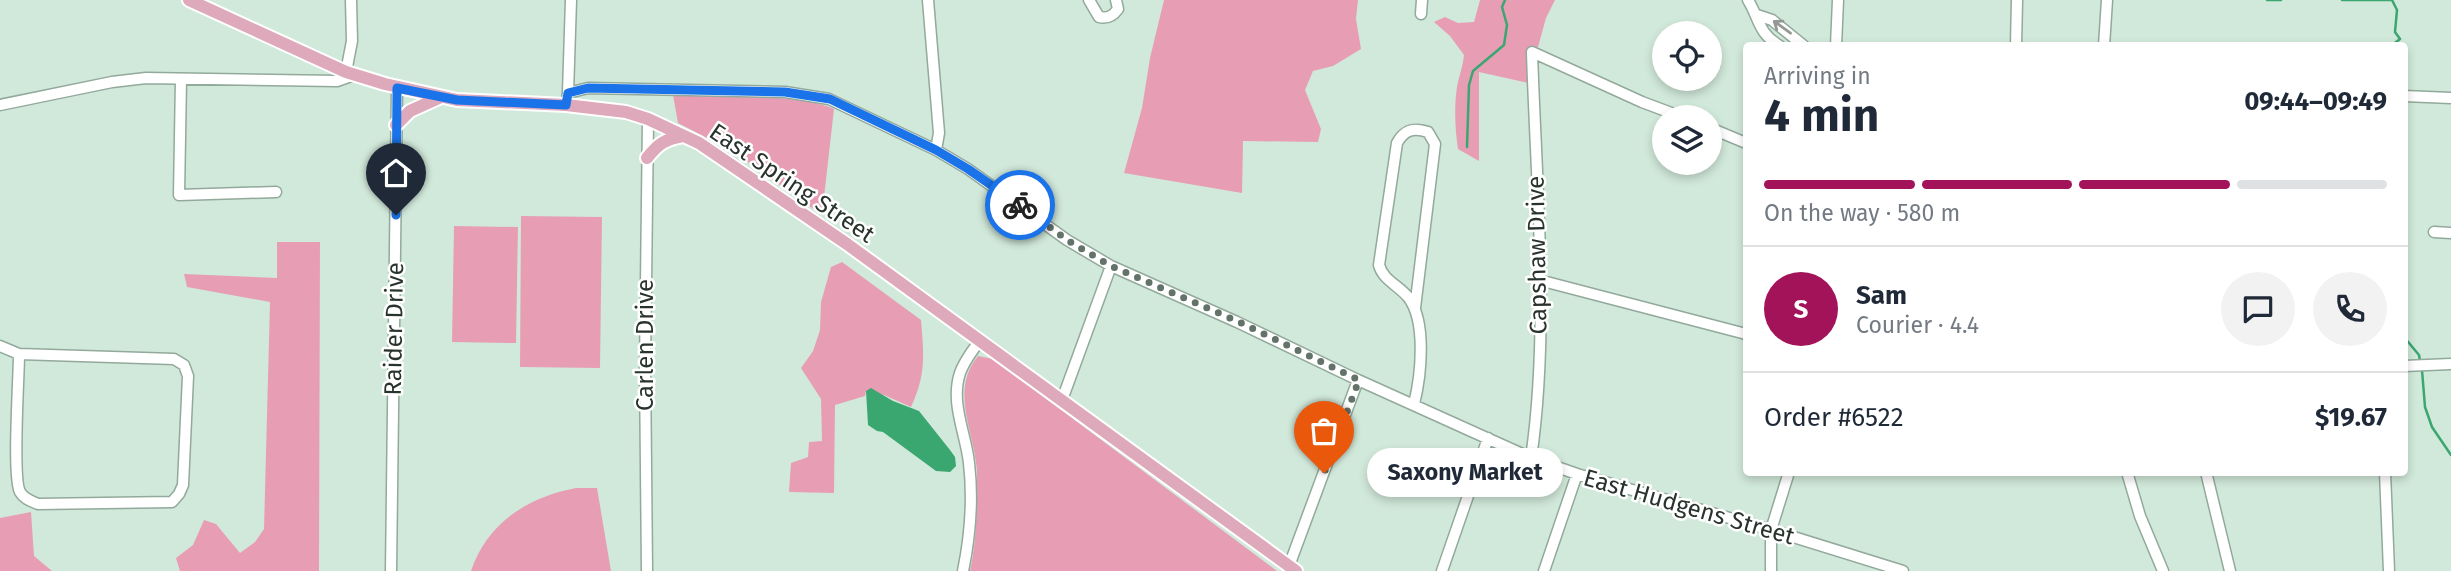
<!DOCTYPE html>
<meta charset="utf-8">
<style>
:root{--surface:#fff;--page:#f2f2f3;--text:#1f2937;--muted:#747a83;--line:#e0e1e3;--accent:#a21359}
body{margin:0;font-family:"Fira Sans",sans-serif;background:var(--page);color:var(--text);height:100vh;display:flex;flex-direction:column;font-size:26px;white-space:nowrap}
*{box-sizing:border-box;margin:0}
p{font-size:23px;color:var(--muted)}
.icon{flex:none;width:38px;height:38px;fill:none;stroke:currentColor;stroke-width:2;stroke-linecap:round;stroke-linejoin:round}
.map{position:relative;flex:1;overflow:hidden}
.sheet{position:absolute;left:1743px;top:42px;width:665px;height:434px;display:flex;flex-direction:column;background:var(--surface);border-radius:7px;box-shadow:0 4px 10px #0003}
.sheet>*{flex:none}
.fabs{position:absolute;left:1652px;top:21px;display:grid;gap:14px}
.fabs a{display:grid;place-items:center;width:70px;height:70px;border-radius:50%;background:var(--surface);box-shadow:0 4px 10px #0003;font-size:35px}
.pin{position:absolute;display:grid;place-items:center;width:60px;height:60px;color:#fff;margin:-72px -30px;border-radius:50% 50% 50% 0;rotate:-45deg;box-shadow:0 0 7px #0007}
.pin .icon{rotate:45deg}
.courier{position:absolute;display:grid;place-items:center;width:70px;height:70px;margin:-35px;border:5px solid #1a73e8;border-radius:50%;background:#fff;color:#222;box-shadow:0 2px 9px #0007}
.bubble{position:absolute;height:49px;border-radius:24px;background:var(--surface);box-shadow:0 4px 10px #0003;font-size:23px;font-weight:700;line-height:49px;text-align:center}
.overview em{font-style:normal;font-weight:700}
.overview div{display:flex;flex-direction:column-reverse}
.overview{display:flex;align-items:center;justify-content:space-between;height:119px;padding:0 21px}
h1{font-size:46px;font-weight:700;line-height:52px}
.bar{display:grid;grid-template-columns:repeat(4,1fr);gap:10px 7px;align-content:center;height:84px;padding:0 21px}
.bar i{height:9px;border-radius:5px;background:var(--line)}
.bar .selected{background:var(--accent)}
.bar p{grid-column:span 4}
.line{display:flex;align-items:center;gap:18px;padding:0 21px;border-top:2px solid var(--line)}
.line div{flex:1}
.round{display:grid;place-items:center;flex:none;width:74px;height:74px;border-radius:37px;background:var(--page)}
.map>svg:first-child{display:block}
</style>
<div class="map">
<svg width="2451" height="571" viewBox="0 0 2451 571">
<rect width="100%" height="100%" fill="#d1e9da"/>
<!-- green -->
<path fill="#e79eb5" d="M1164 0H1358L1356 19 1361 49 1333 66 1313 71 1305 90 1321 129 1318 142 1243 141 1242 193 1124 173 1142 108 1150 58Z
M1480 0H1555L1546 18 1538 47 1528 49V83L1479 72V161L1458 149C1455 129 1454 107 1457 87 1459 76 1463 66 1464 55L1450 36 1434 22 1445 17 1458 23 1474 22Z
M673 95C715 97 798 93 834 109L822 215 732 151 678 123Z
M521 216 602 217 600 368 520 367Z
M454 226 518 227 516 343 452 342Z
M277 242H320L319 571H180L176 558 193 545 204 520 216 524 240 553 255 542 264 529 270 302 187 287 184 274 277 278Z
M842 262 921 320C924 355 926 375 911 407L884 395 866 391 865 396 835 405 834 493 789 492 791 463 808 457 809 442 822 441 821 399 801 368 813 351 820 330 821 302 831 267Z
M978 356 993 359 1277 571H970C977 540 977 504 977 472 975 433 949 391 978 356Z
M576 488H597L611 571H471C487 523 528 497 576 488Z
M31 512 34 556 52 571H0V518Z"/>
<!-- water -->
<path fill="#3aa670" d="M871 388 893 401 919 411 950 450 955 457 956 466 950 472 936 471 883 432 877 431 868 425 866 391Z"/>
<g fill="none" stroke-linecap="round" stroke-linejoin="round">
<!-- stream -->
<path stroke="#3aa670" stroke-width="2.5" d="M2267 0H2281
M2342 0H2392L2397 10 2395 32 2400 39 2391 46
M1467 147 1469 85 1473 71 1504 45 1507 25 1502 7 1505 0
M2404 337 2419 355 2420 361
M2422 370 2425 407 2432 427 2451 455"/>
<!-- minor casing -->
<g stroke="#92a99b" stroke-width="13">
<path id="minor" d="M928 0 939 133 936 150
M1089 0 1099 17C1108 19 1113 16 1118 9L1116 0
M1748 0C1760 20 1758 33 1780 46
M1421 14 1422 0
M1757 15 1772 20 1804 46
M1836 46 1838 0
M2016 46 2017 0
M2104 46 2107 0
M346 72 352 41 351 0
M181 79 179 195 276 192
M568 93 571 0
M2404 96 2451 98
M0 105 112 82 146 78 337 81 354 75
M566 105 568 93 588 88 785 92 829 99 936 150 968 169 1067 240 1111 266 1237 322 1358 380 1531 458 1577 474 1771 530 1903 571
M1710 128 1746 143
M2434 232 2451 233
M1539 280 1746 334
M0 346 19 354
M19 354 174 359 184 365 188 376 183 485 179 494 172 502 38 504C31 501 24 499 20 492 12 477 19 378 19 354Z
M2404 366 2451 364
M1062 400 1111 266
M1414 404C1421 376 1427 321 1408 297 1398 285 1383 280 1379 265L1397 143C1404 130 1413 127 1428 132L1435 144 1415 308
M1531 458C1550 328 1536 183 1532 52L1642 102 1682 117
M2127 472 2140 516 2163 571
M2206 472 2230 571
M2385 472 2389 571
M1289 566 1358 380
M391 571 397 88
M647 571 645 366 648 119
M963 571C970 537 973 498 969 463 966 434 950 403 960 373 964 361 973 350 980 340
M1442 571 1488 438
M1544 571 1577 474
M1771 571V530L1789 472"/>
</g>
<!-- major casing -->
<g stroke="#fff" stroke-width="16">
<path id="major" d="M189 0 346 72 385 84 457 100 566 105 626 112 648 119 699 143 847 244 1296 571
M396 125 410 111 441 97
M647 158C658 144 665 139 683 136"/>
</g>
<!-- minor -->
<use href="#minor" stroke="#fff" stroke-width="10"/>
<!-- major -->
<use href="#major" stroke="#dda9bb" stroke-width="12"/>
</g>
<!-- one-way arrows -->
<defs><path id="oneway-shaft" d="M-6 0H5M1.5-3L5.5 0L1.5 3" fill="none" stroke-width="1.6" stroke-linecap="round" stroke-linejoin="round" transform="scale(1.75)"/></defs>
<use stroke="#949996" href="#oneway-shaft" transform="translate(1782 27) rotate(-144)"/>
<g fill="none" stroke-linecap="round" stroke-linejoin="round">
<!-- done -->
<path stroke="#64736a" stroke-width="7" stroke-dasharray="0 12.6" d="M1020 205 1067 240 1111 266 1237 321 1359 380 1324 473"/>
<!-- route -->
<path stroke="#1a73e8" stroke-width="9" d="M396 215 397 88 457 100 566 105 568 93 588 88 785 92 830 99 936 150 968 169 1020 205"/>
</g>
<g text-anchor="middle" stroke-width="5" stroke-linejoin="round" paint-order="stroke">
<!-- street labels -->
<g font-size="24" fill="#29332d" stroke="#fff">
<text transform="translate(792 183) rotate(34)" y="8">East Spring Street</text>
<text transform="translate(1537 255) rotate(-91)" y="8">Capshaw Drive</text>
<text transform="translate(394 329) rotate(-89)" y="8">Raider Drive</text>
<text transform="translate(645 345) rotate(-90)" y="8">Carlen Drive</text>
<text transform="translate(1689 507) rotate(16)" y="8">East Hudgens Street</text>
</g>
</g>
</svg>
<div class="fabs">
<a><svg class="icon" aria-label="locate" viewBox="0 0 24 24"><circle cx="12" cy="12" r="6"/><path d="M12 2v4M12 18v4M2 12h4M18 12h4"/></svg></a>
<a><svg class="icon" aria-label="layers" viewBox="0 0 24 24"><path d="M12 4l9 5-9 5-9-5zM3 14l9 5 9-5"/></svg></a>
</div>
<div class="pin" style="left:1324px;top:473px;background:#ea580c"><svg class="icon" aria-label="bag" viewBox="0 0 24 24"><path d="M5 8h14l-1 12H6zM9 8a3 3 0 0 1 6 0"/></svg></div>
<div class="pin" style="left:396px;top:215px;background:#1f2937"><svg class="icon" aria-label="home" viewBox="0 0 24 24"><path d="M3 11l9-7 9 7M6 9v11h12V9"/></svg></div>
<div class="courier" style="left:1020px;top:205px"><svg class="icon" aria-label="bike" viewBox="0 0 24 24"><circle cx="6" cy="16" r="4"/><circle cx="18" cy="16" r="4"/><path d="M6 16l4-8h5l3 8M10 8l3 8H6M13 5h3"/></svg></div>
<div class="bubble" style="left:1367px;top:448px;width:196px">Saxony Market</div>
<section class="sheet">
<div class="overview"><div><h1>4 min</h1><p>Arriving in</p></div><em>09:44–09:49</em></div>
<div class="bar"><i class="selected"></i><i class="selected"></i><i class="selected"></i><i></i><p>On the way · 580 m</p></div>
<div class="line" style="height:126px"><b class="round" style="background:var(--accent);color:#fff">S</b><div><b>Sam</b><p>Courier · 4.4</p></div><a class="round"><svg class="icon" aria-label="chat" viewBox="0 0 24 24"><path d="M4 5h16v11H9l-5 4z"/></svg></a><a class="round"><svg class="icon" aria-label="phone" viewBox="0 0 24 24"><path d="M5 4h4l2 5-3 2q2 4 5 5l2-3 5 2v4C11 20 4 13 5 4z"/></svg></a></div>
<div class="line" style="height:91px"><div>Order #6522</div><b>$19.67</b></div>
</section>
</div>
